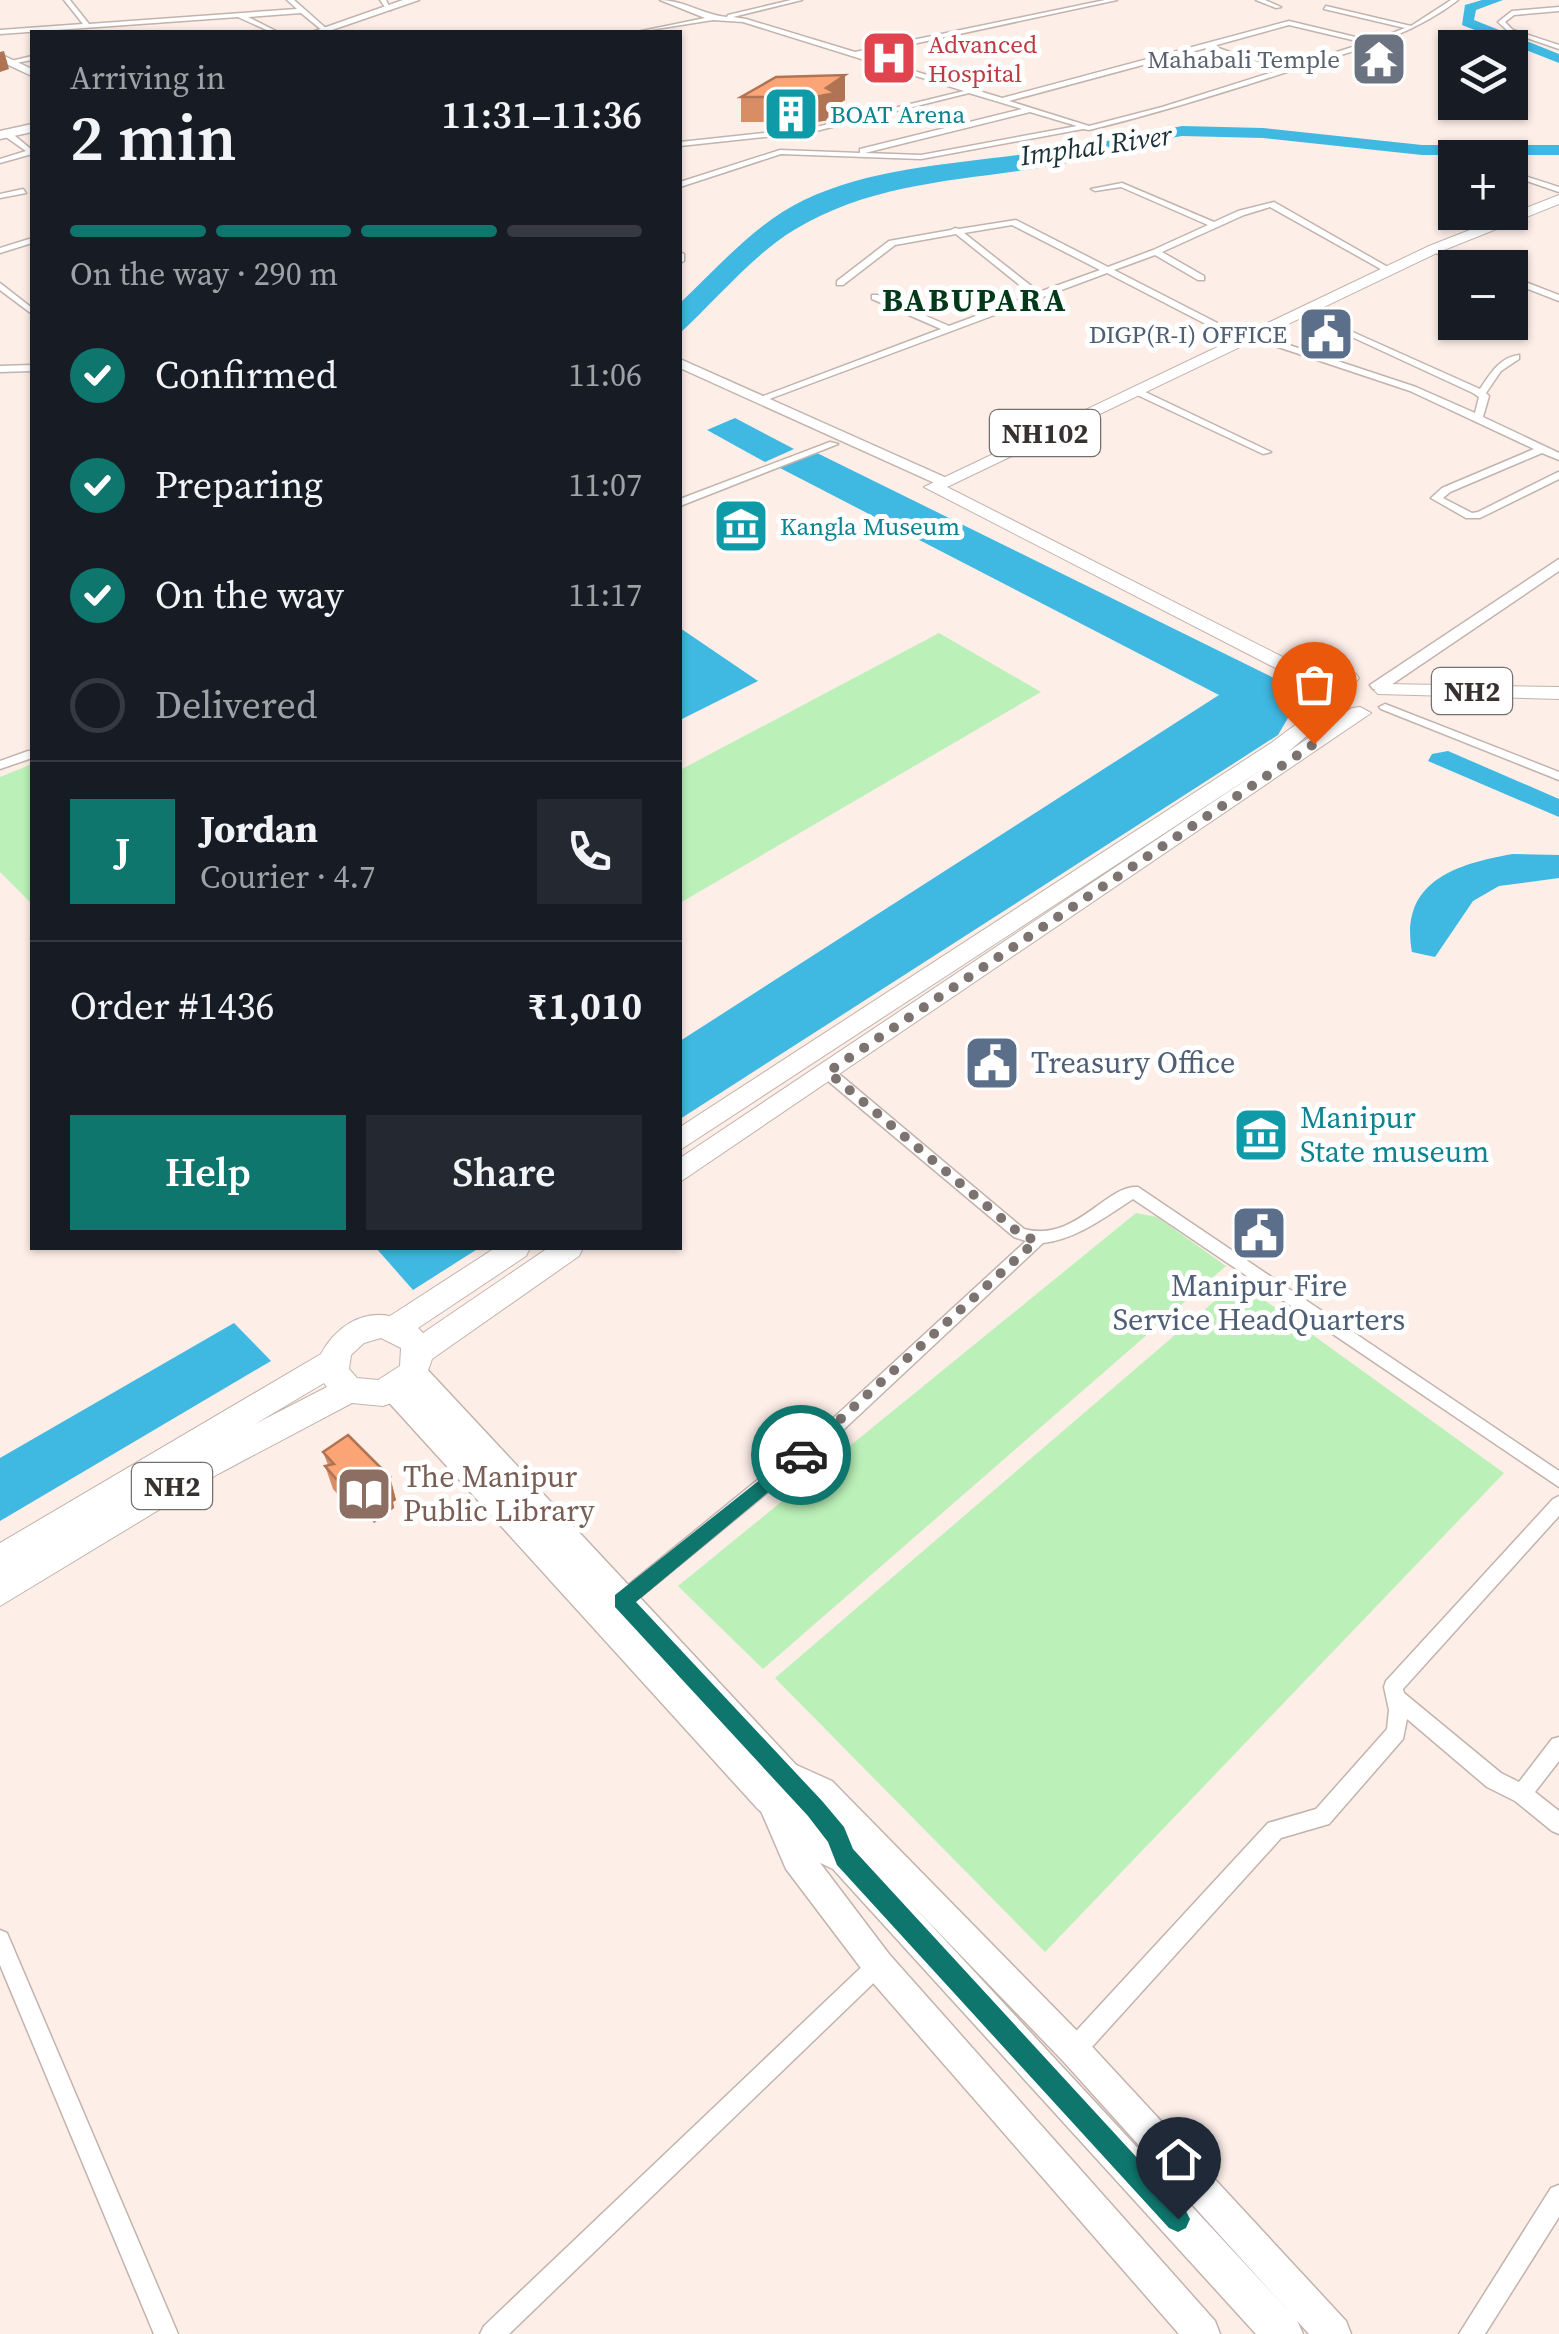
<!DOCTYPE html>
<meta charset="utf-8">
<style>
:root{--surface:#171b24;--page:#242831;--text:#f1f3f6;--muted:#9ea1a6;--line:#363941;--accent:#0f766e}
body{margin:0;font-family:"Source Serif 4",serif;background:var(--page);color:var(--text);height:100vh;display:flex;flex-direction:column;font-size:38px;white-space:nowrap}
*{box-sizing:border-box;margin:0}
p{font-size:32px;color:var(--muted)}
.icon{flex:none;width:55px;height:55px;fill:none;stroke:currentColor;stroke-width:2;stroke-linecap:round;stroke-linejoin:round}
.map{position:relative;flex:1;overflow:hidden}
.side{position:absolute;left:30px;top:30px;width:652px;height:1220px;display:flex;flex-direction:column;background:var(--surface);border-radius:0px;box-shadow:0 2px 8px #0004}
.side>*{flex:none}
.fabs{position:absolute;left:1438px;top:30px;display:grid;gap:20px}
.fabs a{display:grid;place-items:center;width:90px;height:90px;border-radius:0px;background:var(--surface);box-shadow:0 2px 8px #0004;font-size:50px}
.pin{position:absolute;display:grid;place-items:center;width:85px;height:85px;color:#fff;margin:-102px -42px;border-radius:50% 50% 50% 0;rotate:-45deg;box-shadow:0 0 10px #0007}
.pin .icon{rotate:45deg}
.courier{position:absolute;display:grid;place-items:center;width:100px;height:100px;margin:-50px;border:8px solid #0f766e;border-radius:50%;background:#fff;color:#222;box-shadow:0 2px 12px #0007}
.head em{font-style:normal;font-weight:600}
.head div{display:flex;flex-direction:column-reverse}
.head{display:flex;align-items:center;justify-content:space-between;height:170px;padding:0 40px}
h1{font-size:65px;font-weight:600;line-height:75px}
.bar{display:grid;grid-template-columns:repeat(4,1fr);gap:15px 10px;align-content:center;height:120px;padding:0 40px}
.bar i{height:12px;border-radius:8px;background:var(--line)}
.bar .current{background:var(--accent)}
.bar p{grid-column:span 4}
.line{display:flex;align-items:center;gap:25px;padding:0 40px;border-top:2px solid var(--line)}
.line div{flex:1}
.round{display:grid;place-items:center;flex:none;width:105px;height:105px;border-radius:0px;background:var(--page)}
ol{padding:0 40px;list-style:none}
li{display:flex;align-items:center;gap:30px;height:110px}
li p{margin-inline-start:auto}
li .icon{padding:10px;border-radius:50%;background:var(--accent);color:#fff;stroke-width:4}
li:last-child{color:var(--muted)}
li i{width:55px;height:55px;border:5px solid var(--line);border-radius:50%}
.button{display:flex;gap:20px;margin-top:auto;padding:20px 40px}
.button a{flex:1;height:115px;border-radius:0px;background:var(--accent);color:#fff;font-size:40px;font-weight:600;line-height:115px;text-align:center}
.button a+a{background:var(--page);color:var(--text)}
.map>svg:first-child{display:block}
</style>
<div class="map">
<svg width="1559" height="2334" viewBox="0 0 1559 2334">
<rect width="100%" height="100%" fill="#fdeee8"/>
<!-- green -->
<path fill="#bbf1b8" d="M939 633 1041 692 680 903V770Z
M32 764V904L0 872V777Z
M1136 1213 1157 1217 1226 1266 763 1669 678 1586Z
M1238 1281 1504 1473 1045 1952 775 1678Z"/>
<!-- water -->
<path fill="#3fb8e2" d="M1089 143 1106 154C1000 183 891 171 794 230 755 253 714 302 680 333V303C717 268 756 223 804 200 890 159 997 164 1089 143Z
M735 418 794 449 765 462 707 430Z
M815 452 1288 685 1295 706 1278 735 680 1119V1041L1219 695 780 468Z
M680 628 758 681 680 720Z
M1448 751 1559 799V817L1428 761 1432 754Z
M1513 854 1559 855V878L1499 886 1473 901 1435 957 1412 952C1399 882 1455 864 1513 854Z
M376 1248H479L413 1290Z
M234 1323 271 1361 0 1521V1458Z"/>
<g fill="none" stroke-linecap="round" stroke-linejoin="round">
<!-- river -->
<path fill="#3fb8e2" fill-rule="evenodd" d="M1482 0H1503L1476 10 1474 20 1559 54V63L1462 25 1465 5Z
M1182 126 1263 128 1422 145H1559V155H1422L1263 138 1182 136 1051 159 1043 154Z"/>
<!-- street casing -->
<g stroke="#c2b3ad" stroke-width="3">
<path id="street" d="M64 0H70L89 24 297 9 287 0H294L328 30 323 31 301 13 248 17 278 32H271L238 17 0 34V30L83 24Z
M380 0H386L391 10H387Z
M660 0C683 0 704 15 727 17L728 15 791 0H802L733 17 746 19 855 52 1105 0H1117L862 55 1002 98 1289 21 1372 41 1405 28 1324 9 1326 6 1411 26 1451 0H1458C1410 37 1353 51 1296 69 1229 91 1159 113 1089 130L1083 129 921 159 781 154 680 187V182L780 150 860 153V149L1022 109 969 93 812 132 680 146V142L812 128 964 91 743 22 713 20 637 32 705 18ZM1289 25 1365 43 1280 70 1213 46ZM1206 48 1273 72 1162 107 1089 126 1009 101ZM1030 112 1077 126 921 155 865 153Z
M1256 0H1265L1281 7 1276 8Z
M1559 7V11L1514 15 1505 22 1513 30 1559 45V49L1509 32 1498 22 1512 11Z
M32 56V60L10 64 7 62Z
M3 131H9L32 150V154L0 163V159L26 151 3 135Z
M1512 172 1559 187V192L1512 176Z
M1122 183 1214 222 1238 211 1274 202 1393 270 1386 272 1270 207 1244 215 1162 252 1204 276V280H1198L1155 255 1114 270 1233 331 1268 338 1416 387 1475 413 1479 397 1473 393 1339 331 1346 329 1480 389C1490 374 1500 357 1519 355V359L1501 371 1486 393 1489 396 1483 417 1559 453V460L1542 453 1450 492 1443 498 1472 513 1478 512 1556 473 1559 472V479L1480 518H1466L1431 498 1442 488 1534 449 1410 391 1263 342 1227 335 1107 273 761 402 753 400 941 329 872 299V295H878L949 326 1032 295 956 234 895 245 843 285H837V281L889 241 951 230 955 228 959 229 1016 220 1108 267 1153 250 1208 225 1121 187 1095 191 1091 189ZM1012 225 1100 270 1039 292 964 233Z
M23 189 26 193 0 198V194Z
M29 239H32V243L0 253V248Z
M1434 247 1484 266 1485 268H1472L1431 251 1430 249Z
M680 252 684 254V261L680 263Z
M1510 276 1559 295V301L1510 282Z
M0 283 32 308V314L0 290Z
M32 365V371L0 372V366Z
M1133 389H1139L1271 452 1263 454 1133 393Z
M830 442 838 444 680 506V499Z
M1385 704 1559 772V780L1381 709 1379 707Z
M28 751H32V758L0 769V761Z
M827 1067 832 1068 1024 1229C1076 1243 1106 1184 1138 1187L1559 1471V1487L1133 1199C1105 1217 1077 1239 1043 1243L841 1432 628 1607 622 1609 616 1607 613 1601 616 1595 829 1422 1026 1241 1014 1237 822 1076 820 1072 822 1068Z
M1559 1496V1516L1403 1689 1404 1693 1501 1773 1519 1782 1552 1739 1559 1737V1761L1535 1792 1559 1811V1834L1552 1831 1515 1801 1487 1787 1407 1719 1403 1739 1329 1824 1281 1838 1082 2058 1074 2061 1066 2058 1063 2050 1066 2042 1268 1823 1316 1809 1387 1729 1389 1710 1384 1687 1386 1681 1553 1499Z
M0 1930 7 1933 178 2334H154L0 1965Z
M878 1955 885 1958 888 1965 885 1972 509 2334H480L484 2326 871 1958Z
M1559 2185V2217L1485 2334H1459L1551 2188Z"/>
</g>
<!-- secondary casing -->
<g stroke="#c2b3ad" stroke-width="3">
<path id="secondary" d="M0 54 32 69V76L0 61Z
M680 359 949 479 951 482 939 485 680 368Z
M1559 559V571L1385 689H1373L1370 685Z
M794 1764 832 1781 1085 2039 1346 2321 1351 2334H1309L1063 2061 812 1801 784 1788 779 1778 784 1768Z
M776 1796 786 1801 808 1847 889 1954 1215 2321 1220 2334H1179L867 1976 786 1869 761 1811 766 1801Z"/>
</g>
<!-- primary casing -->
<g stroke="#c2b3ad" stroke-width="3">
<path id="primary" d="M403 0H419L326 32H312Z
M32 124V132L0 139V131Z
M413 1362 423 1365 827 1798 848 1823 857 1845 1297 2320 1303 2334H1256L833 1869 810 1858 757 1808 384 1397 380 1389 384 1381 394 1378 403 1381 399 1373 403 1365Z"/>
</g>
<!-- highway casing -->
<g stroke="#c2b3ad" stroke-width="2">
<path id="highway" d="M1559 195V204L1439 252 947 487 1334 683V691H1320L924 487 1429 246Z
M1310 653 1356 674 1359 678 1356 682H1342L1303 663 1300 659Z
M1385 684 1559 687V699L1378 694 1374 690Z
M1333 697 1344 703 1340 707 1288 752 1352 708 1360 707 1371 713 680 1182V1158L1267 766 680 1150V1127L1271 743Z
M495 1248H530L526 1256 418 1328 423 1333 548 1248H583L579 1256 432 1359 424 1382 394 1402 383 1406 352 1403 218 1474 0 1606V1543L321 1354C334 1329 360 1310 390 1316ZM381 1338 401 1348 400 1366 378 1380 357 1378 349 1369 351 1355 364 1343ZM324 1383 327 1387 255 1424Z"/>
</g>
<!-- street -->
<use href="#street" fill="#fff" fill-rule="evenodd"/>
<!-- secondary -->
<use href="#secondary" fill="#fff" fill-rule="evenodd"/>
<!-- primary -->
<use href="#primary" fill="#fff" fill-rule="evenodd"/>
<!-- highway -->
<use href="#highway" fill="#fff" fill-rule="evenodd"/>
</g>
<!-- wall -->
<path fill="#d88d65" d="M845 75V100L835 106V119L793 126 785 122H741V97Z
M323 1452 390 1477 396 1500 393 1502 394 1508 374 1523 356 1503 352 1511 333 1489 325 1466 328 1465Z"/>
<!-- shaded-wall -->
<path fill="#b07353" d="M4 51 9 69 0 72V52Z
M845 75V100L835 106V119L793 126V101L826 88Z
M390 1477 396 1500 393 1502 394 1508 374 1523 367 1500Z
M348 1481 356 1503 352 1511 344 1488Z"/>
<!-- building -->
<path fill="#fba476" stroke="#b07353" stroke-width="2.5" d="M845 75 826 88 836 93 793 101 785 97H741L776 77Z
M348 1435 390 1477 384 1482 387 1485 367 1500 348 1481 344 1488 325 1466 334 1464 323 1452Z"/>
<!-- route -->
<path fill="#0f766e" d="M801 1447 810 1455 807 1460 636 1602 823 1802 844 1827 853 1849 1186 2211 1190 2219 1186 2228 1178 2232 1169 2228 837 1865 828 1842 808 1816 615 1607V1595Z"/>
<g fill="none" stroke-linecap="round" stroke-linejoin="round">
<!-- done -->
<path stroke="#7c7370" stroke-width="10" stroke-dasharray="0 18" d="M801 1455 1036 1241 1019 1233 828 1072 1314 744"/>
</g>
<!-- icons -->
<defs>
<g id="hospital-square" transform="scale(2.875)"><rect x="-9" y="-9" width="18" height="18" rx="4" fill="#e0444e" stroke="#fff"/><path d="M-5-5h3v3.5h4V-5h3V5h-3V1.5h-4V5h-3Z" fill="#fff"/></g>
<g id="temple-square" transform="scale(2.875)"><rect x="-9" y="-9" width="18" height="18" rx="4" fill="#6b7280" stroke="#fff"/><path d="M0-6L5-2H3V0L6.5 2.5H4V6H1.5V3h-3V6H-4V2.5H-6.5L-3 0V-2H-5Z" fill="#fff"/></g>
<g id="building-square" transform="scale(2.875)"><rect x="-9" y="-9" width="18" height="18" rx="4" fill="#0f9aa8" stroke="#fff"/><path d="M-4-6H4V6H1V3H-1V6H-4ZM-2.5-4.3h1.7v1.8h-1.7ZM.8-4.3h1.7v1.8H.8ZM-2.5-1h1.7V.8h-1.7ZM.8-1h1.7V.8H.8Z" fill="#fff"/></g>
<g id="civic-square" transform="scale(2.875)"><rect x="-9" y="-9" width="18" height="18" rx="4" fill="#5c6f8a" stroke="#fff"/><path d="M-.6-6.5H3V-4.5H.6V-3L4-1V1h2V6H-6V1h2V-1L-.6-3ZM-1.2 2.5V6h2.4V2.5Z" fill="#fff"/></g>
<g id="museum-square" transform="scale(2.875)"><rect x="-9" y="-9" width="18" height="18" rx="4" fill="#0f9aa8" stroke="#fff"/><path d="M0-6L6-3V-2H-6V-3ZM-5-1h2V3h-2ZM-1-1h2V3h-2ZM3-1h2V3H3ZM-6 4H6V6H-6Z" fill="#fff"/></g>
<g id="library-square" transform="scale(2.875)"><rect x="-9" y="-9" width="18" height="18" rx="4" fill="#8d6e63" stroke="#fff"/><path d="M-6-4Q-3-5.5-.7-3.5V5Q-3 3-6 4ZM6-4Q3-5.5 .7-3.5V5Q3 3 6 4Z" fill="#fff"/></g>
</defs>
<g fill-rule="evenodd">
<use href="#hospital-square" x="889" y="58"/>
<use href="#temple-square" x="1379" y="59"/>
<use href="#building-square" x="791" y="114"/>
<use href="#civic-square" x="1326" y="334"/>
<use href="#museum-square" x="741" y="526"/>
<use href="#civic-square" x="992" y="1063"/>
<use href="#museum-square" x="1261" y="1135"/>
<use href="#civic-square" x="1259" y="1233"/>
<use href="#library-square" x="364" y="1494"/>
</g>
<g text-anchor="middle" stroke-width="10" stroke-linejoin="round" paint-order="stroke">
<!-- far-health labels -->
<g font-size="25" fill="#be3a42" stroke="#fff" text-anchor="start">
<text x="928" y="53">Advanced<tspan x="928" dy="29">Hospital</tspan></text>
</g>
<!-- far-worship labels -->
<g font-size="25" fill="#5b616d" stroke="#fff" text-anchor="end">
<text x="1340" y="68">Mahabali Temple</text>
</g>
<!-- far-culture labels -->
<g font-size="25" fill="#0d838f" stroke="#fff" text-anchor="start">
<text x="830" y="123">BOAT Arena</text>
<text x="780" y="535">Kangla Museum</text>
</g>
<!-- far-service labels -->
<g font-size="25" fill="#4e5e75" stroke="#fff" text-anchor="end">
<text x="1287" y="343">DIGP(R-I) OFFICE</text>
</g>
<!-- far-water labels -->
<g font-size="28" font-style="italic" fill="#1c3038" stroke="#fff">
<text transform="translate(1096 145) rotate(-8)" y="10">Imphal River</text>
</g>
<!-- shield labels -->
<g fill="#fff" stroke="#736f6d" stroke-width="2.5">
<rect x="990" y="410" width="110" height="46" rx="8"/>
<rect x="1432" y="668" width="80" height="46" rx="8"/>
<rect x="132" y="1463" width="80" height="46" rx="8"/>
</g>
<g font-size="28" font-weight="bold" fill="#37312f">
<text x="1045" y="443">NH102</text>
<text x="1472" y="701">NH2</text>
<text x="172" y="1496">NH2</text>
</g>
<!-- service labels -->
<g font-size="30" fill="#4e5e75" stroke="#fff" text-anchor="start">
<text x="1031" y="1073">Treasury Office</text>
<text x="1259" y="1296" text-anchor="middle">Manipur Fire<tspan x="1259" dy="34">Service HeadQuarters</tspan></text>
</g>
<!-- culture labels -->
<g font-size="30" fill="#0d838f" stroke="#fff" text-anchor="start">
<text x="1300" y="1128">Manipur<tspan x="1300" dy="34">State museum</tspan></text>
</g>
<!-- education labels -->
<g font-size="30" fill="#785e54" stroke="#fff" text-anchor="start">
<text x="403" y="1487">The Manipur<tspan x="403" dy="34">Public Library</tspan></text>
</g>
<!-- far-district labels -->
<g font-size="32" font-weight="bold" letter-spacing="2.5" fill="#00391a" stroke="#fff">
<text x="975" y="311">BABUPARA</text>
</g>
</g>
</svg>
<div class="fabs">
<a><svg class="icon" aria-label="layers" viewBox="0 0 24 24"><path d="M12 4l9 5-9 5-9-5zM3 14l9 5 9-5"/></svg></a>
<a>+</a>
<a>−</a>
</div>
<div class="pin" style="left:1314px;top:744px;background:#ea580c"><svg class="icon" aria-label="bag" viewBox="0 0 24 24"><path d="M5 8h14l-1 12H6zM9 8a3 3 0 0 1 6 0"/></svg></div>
<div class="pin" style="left:1178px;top:2219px;background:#1f2937"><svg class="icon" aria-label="home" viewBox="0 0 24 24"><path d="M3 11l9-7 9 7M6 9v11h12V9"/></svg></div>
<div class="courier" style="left:801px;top:1455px"><svg class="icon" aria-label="car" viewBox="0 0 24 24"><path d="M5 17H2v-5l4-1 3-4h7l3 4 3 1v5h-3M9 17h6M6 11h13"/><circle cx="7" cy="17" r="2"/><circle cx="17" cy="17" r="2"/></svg></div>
<section class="side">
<div class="head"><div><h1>2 min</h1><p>Arriving in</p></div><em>11:31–11:36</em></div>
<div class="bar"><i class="current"></i><i class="current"></i><i class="current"></i><i></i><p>On the way · 290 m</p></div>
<ol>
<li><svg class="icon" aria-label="check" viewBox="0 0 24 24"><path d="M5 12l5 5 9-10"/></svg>Confirmed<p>11:06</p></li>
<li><svg class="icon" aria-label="check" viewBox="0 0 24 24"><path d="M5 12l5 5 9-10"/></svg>Preparing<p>11:07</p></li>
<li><svg class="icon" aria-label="check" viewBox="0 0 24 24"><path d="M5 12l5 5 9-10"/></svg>On the way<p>11:17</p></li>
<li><i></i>Delivered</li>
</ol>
<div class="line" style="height:180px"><b class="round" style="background:var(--accent);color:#fff">J</b><div><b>Jordan</b><p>Courier · 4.7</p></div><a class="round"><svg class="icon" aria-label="phone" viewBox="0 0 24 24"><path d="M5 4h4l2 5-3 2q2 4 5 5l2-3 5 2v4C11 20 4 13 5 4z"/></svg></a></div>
<div class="line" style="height:130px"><div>Order #1436</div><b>₹1,010</b></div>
<div class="button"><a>Help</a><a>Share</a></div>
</section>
</div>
